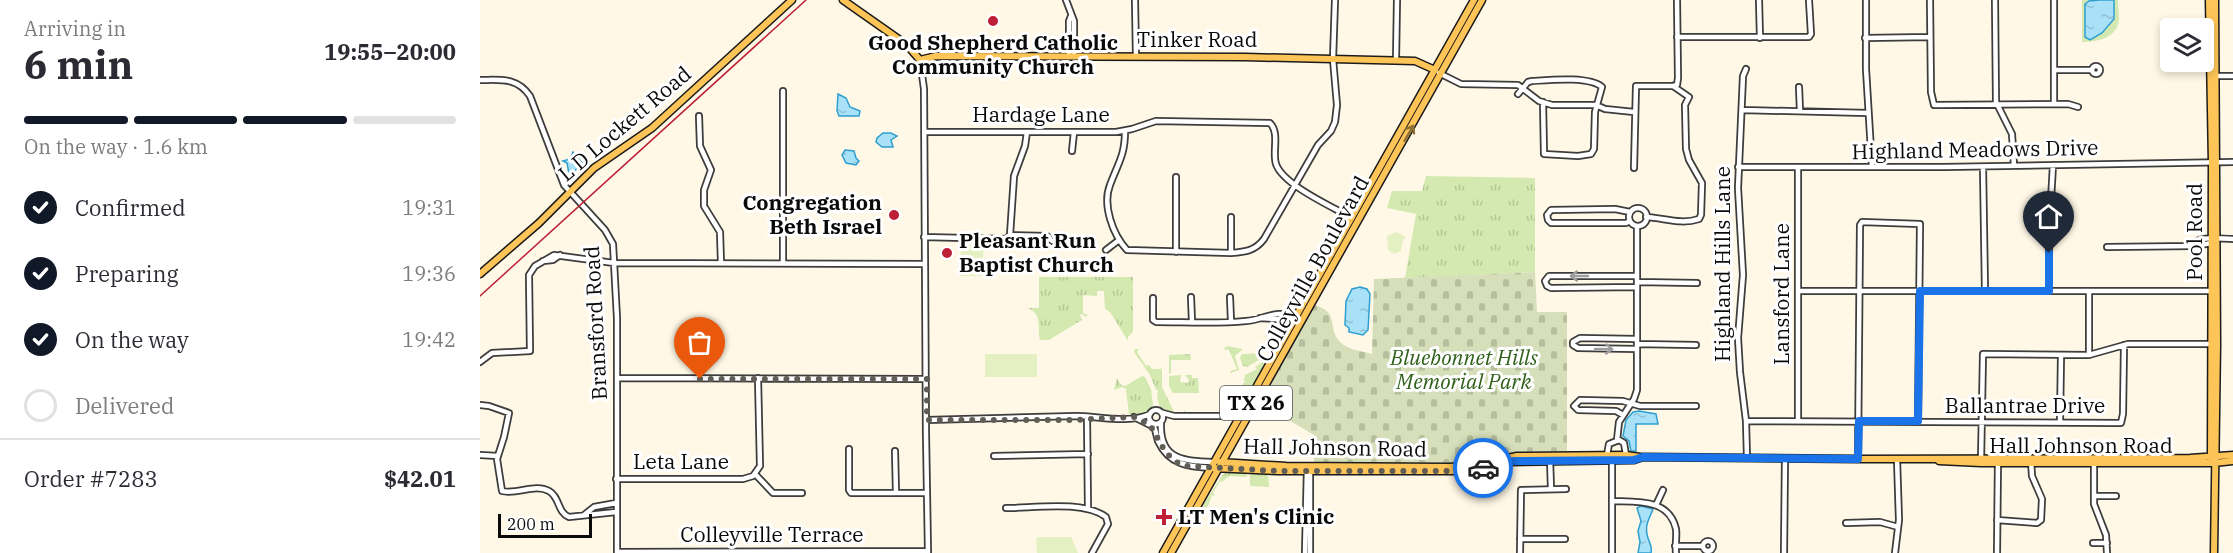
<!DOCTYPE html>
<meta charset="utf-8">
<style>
:root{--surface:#fff;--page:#f2f2f3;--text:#2b2b33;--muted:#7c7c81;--line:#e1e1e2;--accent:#111827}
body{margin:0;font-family:"IBM Plex Serif",serif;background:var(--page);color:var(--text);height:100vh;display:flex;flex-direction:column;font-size:22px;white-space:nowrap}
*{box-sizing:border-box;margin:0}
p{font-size:20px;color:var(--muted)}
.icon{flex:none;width:33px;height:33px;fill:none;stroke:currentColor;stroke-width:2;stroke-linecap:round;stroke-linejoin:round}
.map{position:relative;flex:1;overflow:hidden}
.details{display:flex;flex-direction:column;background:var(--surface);width:480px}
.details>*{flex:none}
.controls{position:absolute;left:1680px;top:18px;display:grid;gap:12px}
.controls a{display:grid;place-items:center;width:54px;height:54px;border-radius:6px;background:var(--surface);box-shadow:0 3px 9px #0003;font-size:30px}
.scale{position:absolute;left:18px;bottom:15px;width:94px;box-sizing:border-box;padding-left:6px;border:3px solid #0a0a0a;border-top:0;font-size:16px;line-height:21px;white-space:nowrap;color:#0a0a0a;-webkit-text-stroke:4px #fff;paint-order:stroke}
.pin{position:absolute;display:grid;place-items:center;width:51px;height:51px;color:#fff;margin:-62px -26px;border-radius:50% 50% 50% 0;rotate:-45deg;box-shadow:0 0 6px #0007}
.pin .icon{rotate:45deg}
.courier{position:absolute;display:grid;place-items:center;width:60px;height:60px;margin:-30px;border:4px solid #1a73e8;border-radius:50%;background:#fff;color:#222;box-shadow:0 2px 8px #0007}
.overview em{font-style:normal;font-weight:700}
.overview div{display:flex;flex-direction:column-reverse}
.overview{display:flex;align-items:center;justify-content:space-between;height:102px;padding:0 24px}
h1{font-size:39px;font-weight:700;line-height:45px}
.bar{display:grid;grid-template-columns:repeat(4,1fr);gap:9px 6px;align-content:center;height:72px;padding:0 24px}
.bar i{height:8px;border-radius:4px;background:var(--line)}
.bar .on{background:var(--accent)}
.bar p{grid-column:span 4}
.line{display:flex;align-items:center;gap:15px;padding:0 24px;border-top:2px solid var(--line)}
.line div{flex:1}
ol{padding:0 24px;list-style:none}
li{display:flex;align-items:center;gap:18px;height:66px}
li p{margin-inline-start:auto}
li .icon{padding:6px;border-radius:50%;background:var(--accent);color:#fff;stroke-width:4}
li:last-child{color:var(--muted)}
li i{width:33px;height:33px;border:3px solid var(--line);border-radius:50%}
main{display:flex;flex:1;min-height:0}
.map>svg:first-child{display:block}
</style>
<main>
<section class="details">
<div class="overview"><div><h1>6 min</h1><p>Arriving in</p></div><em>19:55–20:00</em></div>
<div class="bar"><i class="on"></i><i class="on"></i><i class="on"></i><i></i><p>On the way · 1.6 km</p></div>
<ol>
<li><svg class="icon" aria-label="check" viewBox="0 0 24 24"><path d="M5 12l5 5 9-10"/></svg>Confirmed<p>19:31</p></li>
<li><svg class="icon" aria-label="check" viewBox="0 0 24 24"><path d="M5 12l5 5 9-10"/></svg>Preparing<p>19:36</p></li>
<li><svg class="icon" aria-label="check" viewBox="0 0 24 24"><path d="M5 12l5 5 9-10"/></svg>On the way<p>19:42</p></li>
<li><i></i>Delivered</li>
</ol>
<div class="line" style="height:78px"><div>Order #7283</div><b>$42.01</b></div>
</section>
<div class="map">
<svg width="1753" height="553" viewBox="0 0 1753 553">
<defs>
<pattern id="grass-tufts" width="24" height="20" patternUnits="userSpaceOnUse" patternTransform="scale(1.5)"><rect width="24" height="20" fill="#d3e9b0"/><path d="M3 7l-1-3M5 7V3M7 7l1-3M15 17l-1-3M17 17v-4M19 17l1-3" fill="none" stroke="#b4c696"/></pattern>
<pattern id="cemetery-stones" width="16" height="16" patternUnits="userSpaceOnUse" patternTransform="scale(1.5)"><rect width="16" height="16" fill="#d6dfb9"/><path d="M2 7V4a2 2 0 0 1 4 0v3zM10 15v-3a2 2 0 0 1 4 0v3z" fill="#b6be9e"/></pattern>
<pattern id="water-ripples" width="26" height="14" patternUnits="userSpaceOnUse" patternTransform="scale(1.5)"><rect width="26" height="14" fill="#a9e2f8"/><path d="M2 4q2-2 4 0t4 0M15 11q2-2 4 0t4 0" fill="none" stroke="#90c1d3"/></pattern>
</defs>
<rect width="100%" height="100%" fill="#fff8e6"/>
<!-- grass -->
<path fill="url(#grass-tufts)" d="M946 176 1055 178V272L925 278 936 214 907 208 912 191H942Z
M559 277H653V332L648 337V341L630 312 625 309 624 291H617V296L603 295V313L608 315 605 317 603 314 600 315 602 320 569 340H560C557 327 563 313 547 308H559Z
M747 346 763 349 755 356 759 370 751 373 750 371 757 369 749 350 743 349Z
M655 349H659L657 352 666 366 669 365 672 369H681L682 366V387L694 412H704L705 409V413L694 414 693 412 691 415C679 411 676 400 678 390H676L670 375 654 352Z
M783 353 784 357 767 367 763 366 760 358 762 354Z
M710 354 711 360H691V374L689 373V355Z
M787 359 772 389 788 361 753 420 700 419 750 417 751 406 763 397V383L766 382 764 381 765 375 777 369 775 367Z
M701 375 700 382 706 383 710 381 705 375H712V378H718L719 393H693L689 386V376Z
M662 376 665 377 671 389 673 405C665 416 663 415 649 415L646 389 642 387 634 390 637 378 641 385 645 386Z
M750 471 766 473 767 477 749 476 742 482 740 481 733 493 735 494 734 496 732 495 728 506 723 509 722 507 743 474Z
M770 473 788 474 789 487 770 486Z"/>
<!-- cemetery -->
<path fill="url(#cemetery-stones)" d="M1055 272 1057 312H1087V451L1035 452 988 463 834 462V435L780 403 834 305C861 312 846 327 860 342 868 350 882 351 892 354L894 279Z"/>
<!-- park -->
<path fill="#d3e9b0" d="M1602 0H1638C1638 6 1639 13 1639 19 1638 38 1617 42 1602 42Z"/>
<!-- pitch -->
<path fill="#e5f0c2" d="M916 232 926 237 923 240 921 251 914 254 908 250 907 236Z
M481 239 504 240 502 276H480Z
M505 354H557V377H505Z
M558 537H591L598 553H557L556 539Z"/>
<!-- water -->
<path fill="url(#water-ripples)" stroke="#2f9fd0" stroke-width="1.5" d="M1620 0H1634V19L1622 33 1610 40 1605 37V4L1609 1Z
M358 94 366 98 370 107 380 111 379 116H359L357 111Z
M403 133H411L417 136 411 140 413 147H402L396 142 397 138Z
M365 150 374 151 376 158 379 161 376 165 366 163 362 155Z
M93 152 104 165 89 174 87 163 83 161 90 159Z
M880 287 887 289 890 294 888 330 883 335 869 332V328L865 325 866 301 872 289Z
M1159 411 1176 414 1178 424H1156V451H1151L1149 441 1143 436 1146 420 1153 412Z
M1161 506 1173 509C1170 518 1165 523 1167 534 1168 542 1173 545 1171 553H1158L1160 542 1158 531 1161 521 1157 508Z"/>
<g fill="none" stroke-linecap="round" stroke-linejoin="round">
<!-- minor casing -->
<g stroke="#3d3d3d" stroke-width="8">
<path id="minor" d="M586 0 594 21V57
M655 0 656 57
M1279 0 1280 38
M1386 0V69L1392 167
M1450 0 1451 92 1454 105 1588 104 1598 107
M1515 0 1516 102 1532 134 1534 166
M1574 0V104
M1197 37H1329L1331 34 1329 0
M1385 38 1450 37
M589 57V21L591 16
M440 60 444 89 446 437
M916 60 917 0
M1612 70a4 4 0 1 1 8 0a4 4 0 1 1-8 0Z
M1266 69 1263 76 1258 188 1263 275 1258 338 1260 372 1266 421 1267 458
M1574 70H1611
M959 73 981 84 1038 85 1059 101 1072 105H1116L1125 109 1154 112
M1732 76H1753
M0 80C21 80 37 77 50 96L84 185 125 230 133 244 137 318V553
M1193 86 1197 85 1198 78 1197 0
M1319 87 1320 111
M1038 94 1048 82 1052 81C1069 80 1109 76 1122 87L1115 112 1114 149 1111 154 1098 156 1064 154 1063 102
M1262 110 1388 113
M219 116 220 146 231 170 224 190V206L240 232 241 263
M645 131C645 156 638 163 630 185 622 205 633 235 647 250L751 253C765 252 775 251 784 239L838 145 851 131 855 122 857 105 853 59 855 0
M445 132H636L652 129 676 121 790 123C800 133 792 152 796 164 803 185 853 207 872 218
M592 151 594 132
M1258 167H1464L1753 162
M1503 167 1505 291
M1154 168 1156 86H1193
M1149 217a9 9 0 1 1 18 0a9 9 0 1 1-18 0Z
M751 217V253
M1166 217C1185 218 1200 225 1219 219L1221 215 1222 183 1209 160 1206 149 1205 105 1209 97 1193 86
M1150 221 1146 223H1071L1068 220 1067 215 1071 210 1135 209 1150 212
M530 235 534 176 545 146 547 132
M444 237 526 239 530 235 567 236 572 241
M1710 245C1721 235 1739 239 1753 239
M1627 247 1714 246 1732 243
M626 250 639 240
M696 252V177
M63 261 73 260 80 255
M303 263V91
M1157 276H1069L1065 281 1067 286 1071 288 1157 287
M1157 282 1217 283
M1319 291H1733
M1569 291V234L1573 165
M711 297 712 322
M750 297 751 321
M673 298V320L676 322C705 322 736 324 766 321 785 320 795 308 815 318
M780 318 809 320 815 318
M1157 344 1216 345
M1157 349 1098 348 1093 345V342L1100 338 1157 339
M1609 355V291
M0 362 12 353 50 351 49 275 55 266 74 255 134 263 445 264
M137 378 446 379
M0 405 9 406 29 413 24 437 17 459 22 491C37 495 55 483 69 491 80 497 77 512 89 517L136 512
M669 417a7 7 0 1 1 14 0a7 7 0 1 1-14 0Z
M683 413 694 416H747
M1143 415 1136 411 1098 410 1094 406 1100 400 1143 401 1160 406H1216
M654 417 670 425
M607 418 608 509
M447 420C496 419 547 417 596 416 618 416 649 424 670 414
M1318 420V167
M1266 421 1641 423 1643 414 1644 345
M1580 422 1581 355
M672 423C676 429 676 435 678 441 689 465 709 467 732 468
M681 423C679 461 706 461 735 462
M446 434 448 552
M1137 440 1139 422 1154 399 1157 390V226
M369 449V490L371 493H447
M415 451 416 493
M0 455 18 456
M1127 455 1129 444 1139 440 1144 443 1146 455
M514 456 608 454
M1070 459 1071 489
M1378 459 1380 225 1382 222 1440 224 1438 421
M1501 460 1503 354 1609 355 1648 344H1734
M1614 462V504L1626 535 1627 553
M830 469V553
M275 474 293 493H322
M136 479H263L273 476 280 466 278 378
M1614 496H1636
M1132 501C1156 502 1189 498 1196 529 1197 537 1195 545 1196 553
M1176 505 1183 490
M526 508C554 508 603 500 626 517L628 524 612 553
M104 515 114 507 136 503
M1517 520 1557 523 1561 520 1562 499 1552 476 1551 461
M1366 523 1400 522 1418 527
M1040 539H1085
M1223 546a5 5 0 1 1 10 0a5 5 0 1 1-10 0Z
M1613 543H1627
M1195 546H1223
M137 552 448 551
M825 553 827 468
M1040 553 1041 490 1086 489
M1132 553V460
M1304 553 1305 458
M1415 553 1419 520 1417 459
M1517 553 1518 460"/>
</g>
<!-- major casing -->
<g stroke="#1b1b1b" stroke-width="9">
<path id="major" d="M363 0 427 45 440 60 456 56 765 57 935 61 955 70
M1729 0 1732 164 1731 458
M0 274 59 223 114 168 172 128 312 0
M1459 461 1501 463H1734L1753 461
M740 462 806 466 969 467 990 466 1037 456 1146 455 1160 457
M732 468 798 471H988L1025 462 1154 460 1163 457 1378 459 1710 458 1753 455
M683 553 994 0
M691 553 1002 0
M1734 553 1737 344 1735 0"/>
</g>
<!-- minor -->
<use href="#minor" stroke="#fff" stroke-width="4.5"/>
<!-- major -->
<use href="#major" stroke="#fdc558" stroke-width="6"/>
<!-- rail -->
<path stroke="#bc1f36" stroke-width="1.5" d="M0 296 326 0"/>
</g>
<!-- one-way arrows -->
<defs><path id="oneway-shaft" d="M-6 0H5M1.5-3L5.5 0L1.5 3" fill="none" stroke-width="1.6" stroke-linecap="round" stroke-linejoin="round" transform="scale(1.5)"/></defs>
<use stroke="#907135" href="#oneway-shaft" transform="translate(929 133) rotate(-60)"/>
<g stroke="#9d9d9d">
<use href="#oneway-shaft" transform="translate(1099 276) rotate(-180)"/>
<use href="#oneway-shaft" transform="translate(1124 349) rotate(1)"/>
</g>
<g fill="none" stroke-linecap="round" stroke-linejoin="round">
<!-- done -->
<path stroke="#605d57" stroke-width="6" stroke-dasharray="0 10.8" d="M220 379H447V420H593L654 417 670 425 686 453 698 463 707 466 798 471H988L1003 468"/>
<!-- route -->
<path stroke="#1a73e8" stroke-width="8" d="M1003 468 1025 462 1036 461 1154 460 1163 457 1378 459 1379 421H1438L1440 291H1569V253"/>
</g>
<!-- markers -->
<g fill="#bc1f36" stroke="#fff" stroke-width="2">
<circle cx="513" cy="21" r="6"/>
<circle cx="414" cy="215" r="6"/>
<circle cx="467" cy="253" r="6"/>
<path d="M681 508h6v6h6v6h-6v6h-6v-6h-6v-6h6z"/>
</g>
<g text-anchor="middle" stroke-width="6" stroke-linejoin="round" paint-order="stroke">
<!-- shield labels -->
<rect fill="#fff" stroke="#545454" stroke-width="1.5" x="740" y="386" width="72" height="34" rx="4.5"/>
<g font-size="20" font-weight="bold" fill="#0a0a0a">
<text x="776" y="410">TX 26</text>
</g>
<!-- street labels -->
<g font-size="21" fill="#0a0a0a" stroke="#fff">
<text x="717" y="47">Tinker Road</text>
<text x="561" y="122">Hardage Lane</text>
<text transform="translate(145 124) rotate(-40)" y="7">L D Lockett Road</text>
<text transform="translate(1495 150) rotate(-1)" y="7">Highland Meadows Drive</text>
<text transform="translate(1715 232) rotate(-90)" y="7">Pool Road</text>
<text transform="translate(1243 264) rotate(-90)" y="7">Highland Hills Lane</text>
<text transform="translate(833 269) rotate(-61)" y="7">Colleyville Boulevard</text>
<text transform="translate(1302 294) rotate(-90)" y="7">Lansford Lane</text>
<text transform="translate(116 323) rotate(-93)" y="7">Bransford Road</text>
<text x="1545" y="413">Ballantrae Drive</text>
<text x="1601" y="453">Hall Johnson Road</text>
<text transform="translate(855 448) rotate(1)" y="7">Hall Johnson Road</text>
<text x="201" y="469">Leta Lane</text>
<text x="292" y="542">Colleyville Terrace</text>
</g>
<!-- poi labels -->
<g font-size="21" font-weight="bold" fill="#0a0a0a" stroke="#fff" text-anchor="start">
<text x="513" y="50" text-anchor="middle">Good Shepherd Catholic<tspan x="513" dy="24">Community Church</tspan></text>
<text x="402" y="210" text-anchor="end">Congregation<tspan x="402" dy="24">Beth Israel</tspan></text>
<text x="479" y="248">Pleasant Run<tspan x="479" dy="24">Baptist Church</tspan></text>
<text x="698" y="524">LT Men's Clinic</text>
</g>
<!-- park labels -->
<g font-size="21" font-style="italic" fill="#30611a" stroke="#fff">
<text x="984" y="365">Bluebonnet Hills<tspan x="984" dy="24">Memorial Park</tspan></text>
</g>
</g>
</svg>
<div class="controls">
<a><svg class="icon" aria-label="layers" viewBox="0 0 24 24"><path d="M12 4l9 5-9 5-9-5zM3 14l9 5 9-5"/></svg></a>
</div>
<div class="scale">200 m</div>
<div class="pin" style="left:220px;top:379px;background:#ea580c"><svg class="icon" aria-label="bag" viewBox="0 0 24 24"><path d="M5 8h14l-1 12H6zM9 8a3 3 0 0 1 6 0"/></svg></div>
<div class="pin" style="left:1569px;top:253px;background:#1f2937"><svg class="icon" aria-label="home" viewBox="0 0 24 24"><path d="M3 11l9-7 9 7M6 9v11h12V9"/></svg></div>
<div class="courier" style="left:1003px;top:468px"><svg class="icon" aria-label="car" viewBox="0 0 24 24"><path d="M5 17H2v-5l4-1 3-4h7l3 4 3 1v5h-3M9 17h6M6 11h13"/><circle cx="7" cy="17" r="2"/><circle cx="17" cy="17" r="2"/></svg></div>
</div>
</main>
